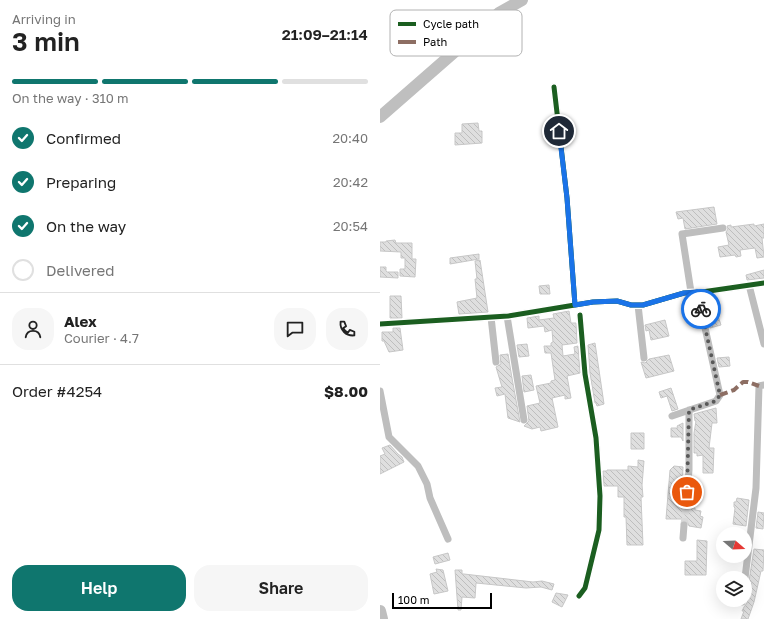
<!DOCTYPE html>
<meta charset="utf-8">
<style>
:root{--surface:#fff;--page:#f6f6f6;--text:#222;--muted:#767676;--line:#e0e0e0;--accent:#0f766e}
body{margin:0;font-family:"Golos Text",sans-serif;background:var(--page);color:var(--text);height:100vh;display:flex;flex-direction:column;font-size:15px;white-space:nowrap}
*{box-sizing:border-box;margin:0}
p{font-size:13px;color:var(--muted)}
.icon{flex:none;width:22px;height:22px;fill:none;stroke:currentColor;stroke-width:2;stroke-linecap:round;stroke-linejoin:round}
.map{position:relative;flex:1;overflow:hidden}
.details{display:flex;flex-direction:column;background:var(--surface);width:380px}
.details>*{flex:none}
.needle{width:26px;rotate:109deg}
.fabs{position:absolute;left:336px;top:527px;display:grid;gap:8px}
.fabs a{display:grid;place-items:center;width:36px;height:36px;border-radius:50%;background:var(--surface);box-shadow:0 4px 16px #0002;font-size:20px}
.scale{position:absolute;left:12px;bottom:10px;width:100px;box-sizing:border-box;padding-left:4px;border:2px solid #000;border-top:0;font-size:11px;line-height:14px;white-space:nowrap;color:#000;-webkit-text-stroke:3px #fff;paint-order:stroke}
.pin{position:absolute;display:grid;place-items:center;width:34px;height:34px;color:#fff;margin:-17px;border:2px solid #fff;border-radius:50%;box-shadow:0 1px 4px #0007}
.courier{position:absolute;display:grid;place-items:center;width:40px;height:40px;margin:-20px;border:3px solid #1a73e8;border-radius:50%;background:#fff;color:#222;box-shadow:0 1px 5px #0007}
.overview em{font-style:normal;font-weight:600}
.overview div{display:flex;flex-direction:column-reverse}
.overview{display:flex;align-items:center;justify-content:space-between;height:68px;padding:0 12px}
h1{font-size:26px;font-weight:600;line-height:30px}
.bar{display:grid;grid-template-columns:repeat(4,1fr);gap:6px 4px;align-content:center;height:48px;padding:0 12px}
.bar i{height:5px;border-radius:3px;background:var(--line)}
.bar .current{background:var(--accent)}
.bar p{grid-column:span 4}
.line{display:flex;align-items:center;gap:10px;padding:0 12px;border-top:1px solid var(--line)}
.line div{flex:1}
.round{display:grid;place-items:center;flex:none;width:42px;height:42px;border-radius:16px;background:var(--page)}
ol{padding:0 12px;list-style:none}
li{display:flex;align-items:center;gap:12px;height:44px}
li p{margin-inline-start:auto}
li .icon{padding:4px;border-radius:50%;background:var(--accent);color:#fff;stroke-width:4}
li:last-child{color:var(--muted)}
li i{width:22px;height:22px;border:2px solid var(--line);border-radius:50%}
.button{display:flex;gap:8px;margin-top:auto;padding:8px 12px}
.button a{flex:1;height:46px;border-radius:16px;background:var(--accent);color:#fff;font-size:16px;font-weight:600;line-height:46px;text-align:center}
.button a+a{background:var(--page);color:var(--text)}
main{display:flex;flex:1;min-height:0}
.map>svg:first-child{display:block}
</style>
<main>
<section class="details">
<div class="overview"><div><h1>3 min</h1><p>Arriving in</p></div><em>21:09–21:14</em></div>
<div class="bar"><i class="current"></i><i class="current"></i><i class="current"></i><i></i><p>On the way · 310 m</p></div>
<ol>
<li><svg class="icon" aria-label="check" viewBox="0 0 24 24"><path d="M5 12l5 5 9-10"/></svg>Confirmed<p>20:40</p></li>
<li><svg class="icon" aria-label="check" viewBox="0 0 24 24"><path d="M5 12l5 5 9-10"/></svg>Preparing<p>20:42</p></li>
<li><svg class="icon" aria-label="check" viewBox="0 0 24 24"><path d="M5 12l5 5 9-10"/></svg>On the way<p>20:54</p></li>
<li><i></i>Delivered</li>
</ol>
<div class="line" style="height:72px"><a class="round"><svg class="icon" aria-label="person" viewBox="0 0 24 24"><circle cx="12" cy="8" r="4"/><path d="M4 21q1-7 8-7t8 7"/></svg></a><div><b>Alex</b><p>Courier · 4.7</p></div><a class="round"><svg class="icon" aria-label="chat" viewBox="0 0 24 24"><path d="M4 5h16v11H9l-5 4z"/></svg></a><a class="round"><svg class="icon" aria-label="phone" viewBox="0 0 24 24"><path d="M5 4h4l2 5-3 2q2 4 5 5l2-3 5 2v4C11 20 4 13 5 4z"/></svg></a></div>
<div class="line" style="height:52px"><div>Order #4254</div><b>$8.00</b></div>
<div class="button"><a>Help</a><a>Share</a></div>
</section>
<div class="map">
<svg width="384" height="619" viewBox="0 0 384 619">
<defs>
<pattern id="building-back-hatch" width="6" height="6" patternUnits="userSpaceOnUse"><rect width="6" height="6" fill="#dfdfdf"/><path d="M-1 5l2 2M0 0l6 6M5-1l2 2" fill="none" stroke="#bebebe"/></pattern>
</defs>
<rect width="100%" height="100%" fill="#fff"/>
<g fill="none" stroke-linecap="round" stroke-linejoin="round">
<!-- river -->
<path stroke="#bfbfbf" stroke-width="12" d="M0 117 119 13 142 0
M0 611 2 619"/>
</g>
<!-- building -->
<path fill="url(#building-back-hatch)" stroke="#c7c7c7" d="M98 123 99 131H102V143L75 145V133H82V124Z
M334 207 337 224 305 229 303 218 298 219 296 212Z
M374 224V226L384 224V238H382L384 257 377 258 375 248 360 250 361 256 356 257 355 255 340 257 338 247 349 245 346 232 348 229 347 226 351 225V227Z
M15 240 16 243H32V259H36L35 277 20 276V269H25V258H21V252L0 251V242H6V241Z
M99 254V259L70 264V258Z
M100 260 108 312 79 314 77 302 97 298 95 279H97L95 261Z
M0 267H6V271L7 272H18V278L0 277Z
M384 270V278L367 280 366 275Z
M169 285 170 294H160L159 286Z
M333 295 337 316H338L341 325 330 328 323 297Z
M10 296H21L22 318H10Z
M189 311 191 323H196L197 343 182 345 183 356 195 354 194 347 198 346 200 373 187 376 191 398 185 399V395L172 398 178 427 161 431 160 427 152 429 144 426 149 421 147 406 160 403 156 386 171 383V381L175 380 171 353H165L164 346H171V343L173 342 172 330 165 332 164 326 148 328 147 318 159 316V320L174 318 173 314Z
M285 320 289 336 271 340 269 330 266 331 265 325Z
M13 328H20L23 350 9 352 4 341H2V332H13Z
M215 343 224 404 217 406 216 403H215L210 373 208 345Z
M147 344 149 356 139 357 137 345Z
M128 354 132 378 140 422 128 418 125 394 117 396 115 388 122 387 116 367 121 364 120 355Z
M289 355 294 371 266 378 261 362 265 363 269 359Z
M349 357 350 366 339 367 337 358Z
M151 375 154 390 144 392 142 376Z
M291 388 298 409 292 411 287 396 281 398 279 392Z
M336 408 337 423H332L329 448H334L333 473H323V455L317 456V453H314V433L316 421H315L314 414Z
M303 423V441L301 437H291V428H298L297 426Z
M251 433H264V449H251Z
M10 445 18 454 22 457 24 462 0 474V456L5 454 2 448Z
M258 460 264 461 262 485 263 497H261L263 545H247L246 517H244V497H238V486H224L223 471H227V470H248V466L258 467Z
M294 466 303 467 301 508 304 510H308L311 507 312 499H314L312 508H315V510L321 511 320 516 323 517 321 528 309 526 307 521 302 520 303 519H286L290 470Z
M357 498 369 500 366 526 353 524 355 508 354 507V502H356Z
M378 512 384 513 383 529 376 528Z
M317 540 327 541 326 575H305V561H317Z
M374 549 384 550 383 571H381L374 602 368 619H361L364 611H362L364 607 367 603 372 582 369 581Z
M68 553 70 560 55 564 53 557Z
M56 569 63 570 68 591 54 594 50 574 57 572Z
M75 570H82V574H84L153 582 162 581 174 584 172 590 161 587 146 588 96 583 95 598 82 597 81 610H78Z
M176 593 188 595 182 607 172 602Z"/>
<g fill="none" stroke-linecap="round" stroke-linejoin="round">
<!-- street-tunnel -->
<path stroke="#d9d9d9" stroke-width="7" stroke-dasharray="7 3.5" stroke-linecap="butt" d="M304 525 306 506"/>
<!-- street -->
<path stroke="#bebebe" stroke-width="7" d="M174 87 187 198 195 305
M369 285 384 344
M311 292 302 234 343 228
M258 305 264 358
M127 316 144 420
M111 317 116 362
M0 324 128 316 213 302 237 301 251 305H263L304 293 322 292 384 283
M0 391 9 437 38 466 47 484 50 498 68 539
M292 416 336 401 340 395 317 292
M306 506 309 470V410
M303 538 304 525
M365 578 376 488 379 386 384 385
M199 596 205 588 219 530 220 496 216 438 205 374 200 315
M362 602V600"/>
<!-- quiet -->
<path stroke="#8d6e63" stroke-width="4" stroke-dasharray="8 4" stroke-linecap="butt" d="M340 395 354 390 363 382H368L379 386"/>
<!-- cycleway casing -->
<g stroke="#fff" stroke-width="8">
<path id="cycleway" d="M174 87 187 198 195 305
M0 324 128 316 213 302 237 301 251 305H263L304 293 322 292 384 283
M199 596 205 588 219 530 220 496 216 438 205 374 200 315"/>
</g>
<!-- cycleway -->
<use href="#cycleway" stroke="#1b5e20" stroke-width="5"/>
</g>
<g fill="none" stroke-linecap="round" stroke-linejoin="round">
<!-- done -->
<path stroke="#595959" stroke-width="4" stroke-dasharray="0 7.2" d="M307 492 309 410 336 401 340 395 321 309"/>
<!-- route -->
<path stroke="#1a73e8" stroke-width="5" d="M179 131 187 198 195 305 213 302 237 301 251 305H263L304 293 317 292 321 309"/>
</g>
<!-- legend -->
<rect x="10" y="10" width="132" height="46" rx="6" fill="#fff" stroke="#b2b2b2" stroke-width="1"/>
<rect x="18" y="22" width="18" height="4" fill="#1b5e20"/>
<rect x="18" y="40" width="18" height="4" fill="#8d6e63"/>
<g font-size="11" fill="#000">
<text x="43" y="28">Cycle path</text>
<text x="43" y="46">Path</text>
</g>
</svg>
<div class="fabs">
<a><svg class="needle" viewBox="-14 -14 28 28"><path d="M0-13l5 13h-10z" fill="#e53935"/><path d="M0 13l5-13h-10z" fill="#767676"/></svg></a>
<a><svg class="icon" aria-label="layers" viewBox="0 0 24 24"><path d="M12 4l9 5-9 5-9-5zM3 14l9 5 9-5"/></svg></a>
</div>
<div class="scale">100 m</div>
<div class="pin" style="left:307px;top:492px;background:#ea580c"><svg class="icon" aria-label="bag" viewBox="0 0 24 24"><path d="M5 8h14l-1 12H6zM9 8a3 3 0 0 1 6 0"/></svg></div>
<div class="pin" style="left:179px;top:131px;background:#1f2937"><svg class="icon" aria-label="home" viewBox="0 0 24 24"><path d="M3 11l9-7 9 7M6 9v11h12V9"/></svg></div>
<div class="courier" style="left:321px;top:309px"><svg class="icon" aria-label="bike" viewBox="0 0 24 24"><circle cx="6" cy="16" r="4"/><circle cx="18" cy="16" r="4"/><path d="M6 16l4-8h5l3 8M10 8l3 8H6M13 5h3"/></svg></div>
</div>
</main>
